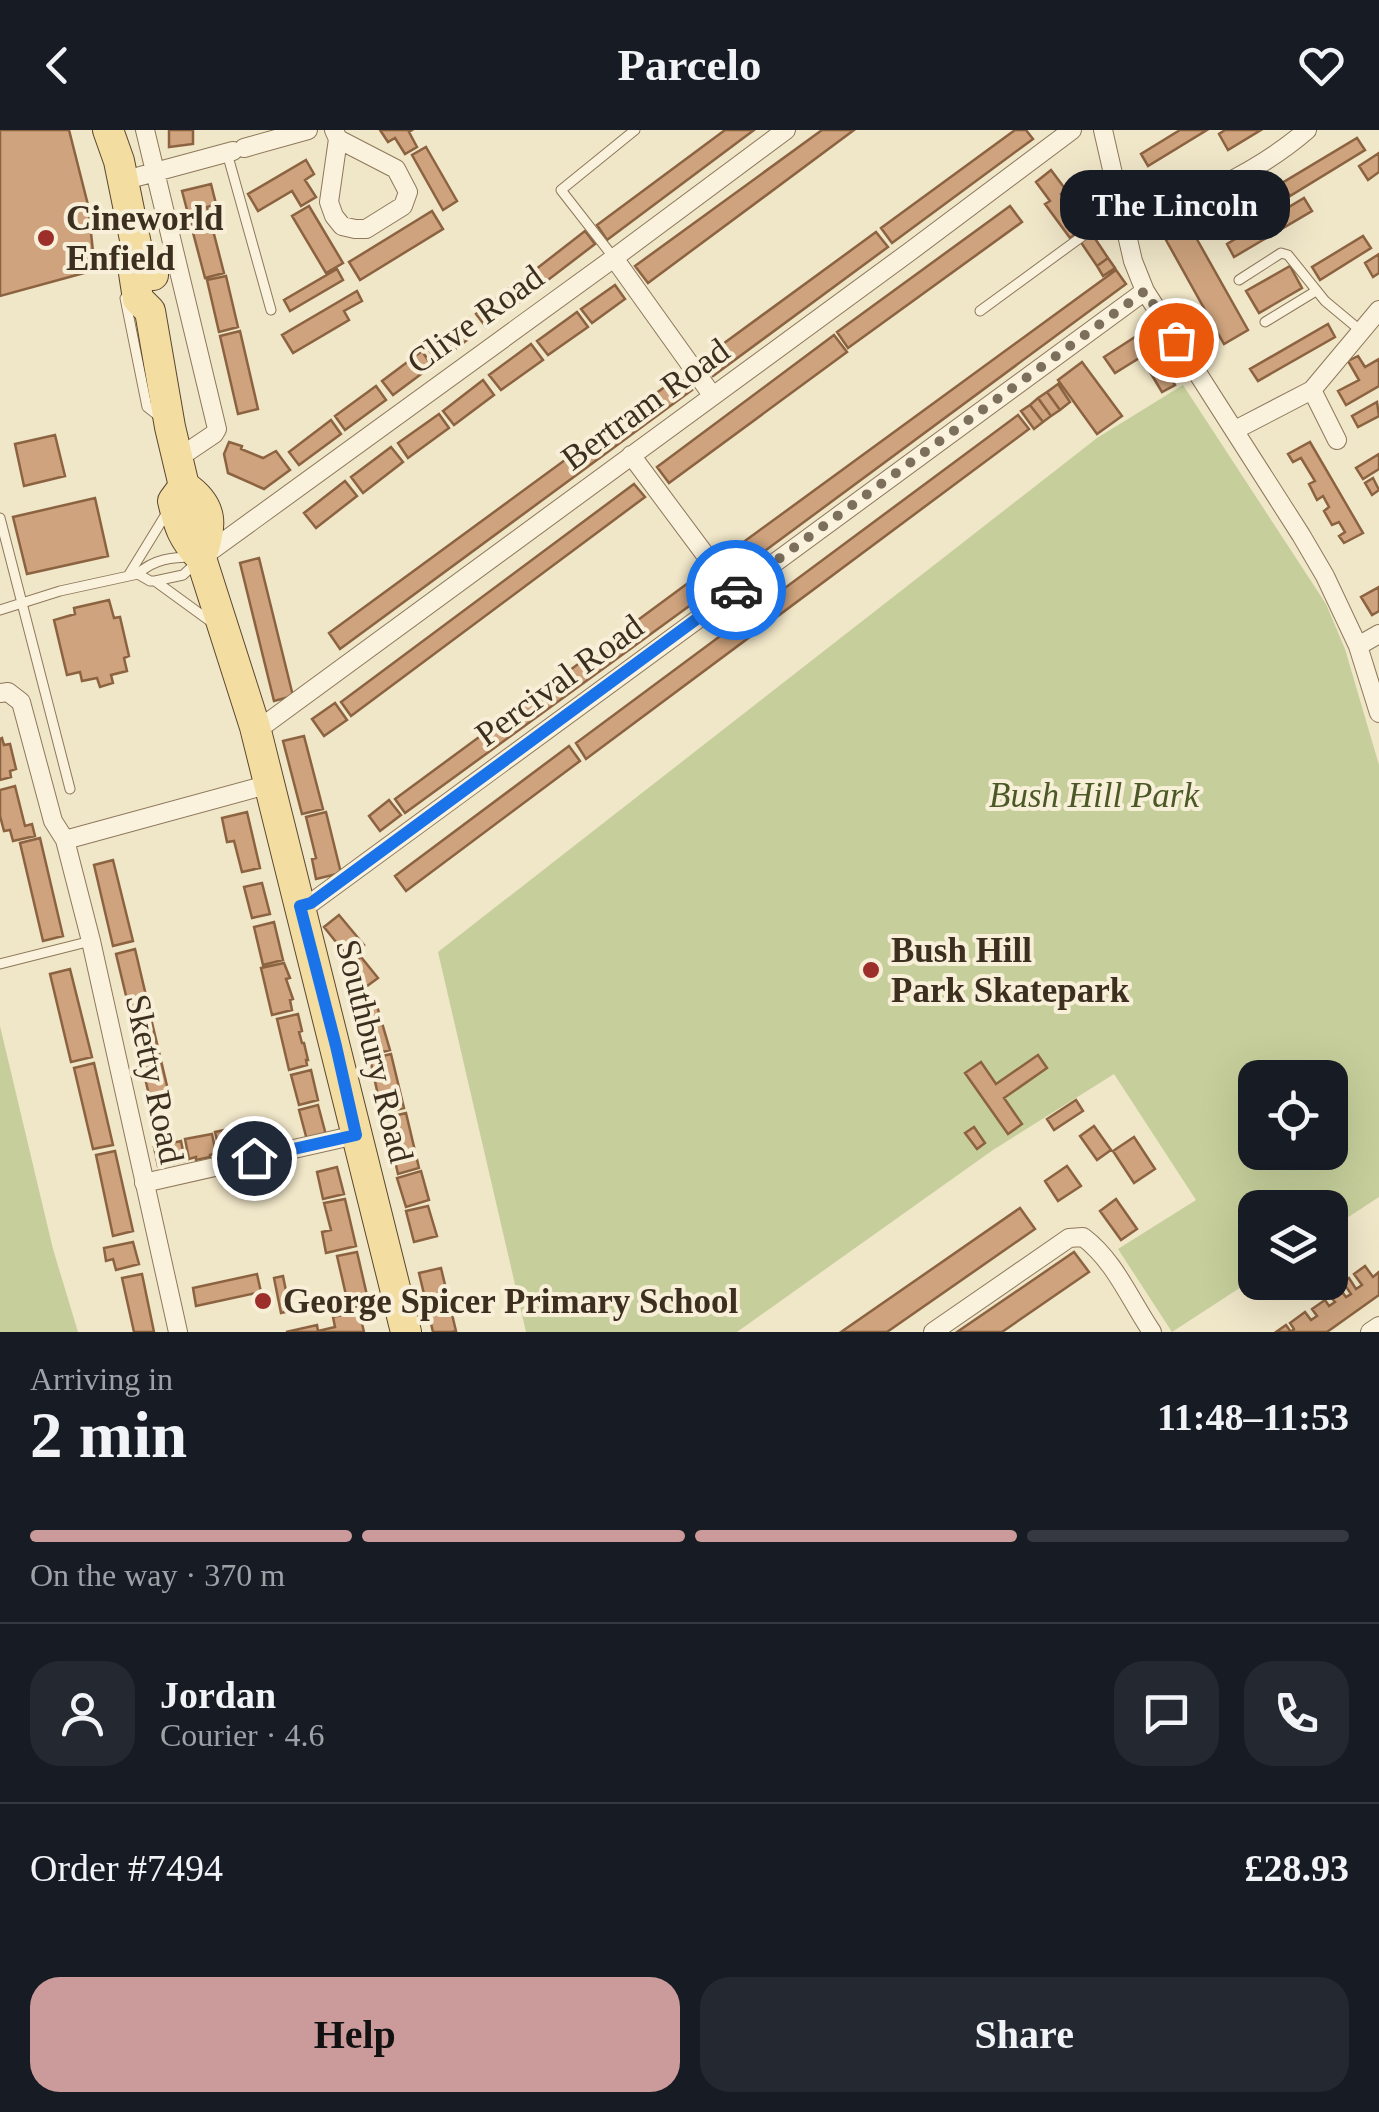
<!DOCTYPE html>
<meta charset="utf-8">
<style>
:root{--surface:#171b24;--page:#242831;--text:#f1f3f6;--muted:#9ea1a6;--line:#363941;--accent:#cb9b9b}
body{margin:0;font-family:Georgia,serif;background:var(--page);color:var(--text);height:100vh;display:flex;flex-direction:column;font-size:38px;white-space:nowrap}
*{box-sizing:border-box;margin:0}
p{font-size:32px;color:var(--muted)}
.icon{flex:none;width:55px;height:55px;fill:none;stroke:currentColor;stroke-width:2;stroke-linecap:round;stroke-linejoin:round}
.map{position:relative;height:1202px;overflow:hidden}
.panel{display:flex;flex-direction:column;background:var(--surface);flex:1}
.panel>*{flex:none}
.controls{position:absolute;left:1238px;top:930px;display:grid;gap:20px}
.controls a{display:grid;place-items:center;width:110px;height:110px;border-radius:20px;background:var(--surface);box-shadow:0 10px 40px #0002;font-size:50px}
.pin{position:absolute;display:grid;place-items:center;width:85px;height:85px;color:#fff;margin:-42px;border:5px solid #fff;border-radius:50%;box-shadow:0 2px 10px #0007}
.courier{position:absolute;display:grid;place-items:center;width:100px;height:100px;margin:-50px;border:8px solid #1a73e8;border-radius:50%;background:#fff;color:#222;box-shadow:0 2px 12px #0007}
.bubble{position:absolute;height:70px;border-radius:30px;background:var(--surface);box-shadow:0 10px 40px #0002;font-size:32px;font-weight:700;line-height:70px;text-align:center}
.summary em{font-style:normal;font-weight:700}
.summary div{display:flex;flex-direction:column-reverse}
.summary{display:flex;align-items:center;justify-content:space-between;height:170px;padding:0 30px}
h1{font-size:65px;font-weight:700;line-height:75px}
.bar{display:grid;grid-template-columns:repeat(4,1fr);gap:15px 10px;align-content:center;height:120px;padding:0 30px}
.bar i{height:12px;border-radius:8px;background:var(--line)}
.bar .active{background:var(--accent)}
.bar p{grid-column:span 4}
.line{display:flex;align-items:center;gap:25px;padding:0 30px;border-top:2px solid var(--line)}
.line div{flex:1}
.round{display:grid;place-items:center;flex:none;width:105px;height:105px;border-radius:30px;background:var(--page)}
.cta{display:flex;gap:20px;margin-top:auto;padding:20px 30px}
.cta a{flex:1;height:115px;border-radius:30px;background:var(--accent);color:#111;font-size:40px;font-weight:700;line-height:115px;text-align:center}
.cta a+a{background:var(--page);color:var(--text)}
header{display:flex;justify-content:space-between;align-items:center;height:130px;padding:0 30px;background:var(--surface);font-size:45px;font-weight:700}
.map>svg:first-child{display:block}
</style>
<header><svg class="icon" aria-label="back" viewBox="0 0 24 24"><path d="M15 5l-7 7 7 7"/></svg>Parcelo<svg class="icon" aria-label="heart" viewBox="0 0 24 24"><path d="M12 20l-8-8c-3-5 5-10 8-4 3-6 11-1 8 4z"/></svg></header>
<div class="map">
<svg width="1379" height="1202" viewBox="0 0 1379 1202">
<rect width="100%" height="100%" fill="#f0e6c8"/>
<!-- green -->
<path fill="#c6cf9b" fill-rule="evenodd" d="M1183 255 1326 474 1345 519 1379 635V1067L1330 1099V1078H1255V1148L1172 1202 1118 1119 1196 1070 1114 944 993 1020 737 1202H526L438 822 1097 308ZM1255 948H1330V1022H1255Z
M0 896 53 1119 78 1202H0Z"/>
<!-- building -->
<path fill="#cea37d" stroke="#8c6341" stroke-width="2.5" d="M0 0H69L88 75 95 140 0 166Z
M169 0H193V14L169 17Z
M380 0H412L409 2 417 17 405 24 395 8 388 12Z
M725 0H754L607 110 597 95Z
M822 0H854L648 153 635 136Z
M1015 0H1026L1033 9 892 113 881 98Z
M1180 0H1207L1148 36 1141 24Z
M1225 0H1261L1228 20 1219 4Z
M1357 8 1365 20 1290 66 1282 53Z
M426 17 457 71 443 80 412 25Z
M1379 23V42L1368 50 1359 36Z
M306 30 314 44 305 50 316 67 301 76 292 61 258 81 248 64Z
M1051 40 1066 60 1061 64 1085 97 1070 108 1045 74 1050 71 1036 52Z
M211 54 216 74 207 77 224 143 205 148 182 61Z
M1304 68 1312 81 1234 127 1227 114Z
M309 76 343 133 326 143 292 86Z
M1010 76 1022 92 848 218 837 202Z
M432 81 443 99 360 150 349 132Z
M1190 97 1248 200 1224 214 1166 110Z
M585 101 595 114 531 163 522 150Z
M876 102 888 117 713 246 701 230Z
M1092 104 1108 128 1097 136 1080 111Z
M1363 106 1371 118 1320 150 1312 137Z
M1379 124V143L1373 147 1365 133Z
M1108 128 1115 138 1103 146 1097 136Z
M1290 136 1302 158 1259 183 1246 161Z
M337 139 343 150 290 181 284 170Z
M1116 140 1126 154 735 443 723 427Z
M226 146 238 197 219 202 207 150Z
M516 153 527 167 486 197 476 184Z
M615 155 625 169 592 193 581 179Z
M357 161 362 171 344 181 349 190 293 223 282 205Z
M577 182 588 197 548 225 537 211Z
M469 188 479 201 438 232 428 219Z
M1328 194 1335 207 1258 251 1250 239Z
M240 201 258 279 238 284 220 206Z
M834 205 847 222 669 353 657 337Z
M1135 207H1144L1148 209 1175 255 1162 262 1141 227 1115 243 1104 227Z
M531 214 543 230 501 260 489 245Z
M422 221 432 236 393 265 382 251Z
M1358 226 1365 237 1379 229V256L1346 275 1338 261 1359 250 1348 231Z
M1082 232 1122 286 1097 304 1058 250Z
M681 245 692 260 340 519 329 503Z
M483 250 494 265 454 295 443 281Z
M1058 254 1070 272 1060 280 1047 262Z
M376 256 386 270 345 300 335 286Z
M1047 262 1060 280 1051 286 1038 268Z
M1038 268 1051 286 1043 292 1030 275Z
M1377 272 1379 286 1358 297 1352 286Z
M1030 275 1043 292 1034 299 1021 281Z
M439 284 449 298 408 328 398 313Z
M1018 285 1029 299 586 629 576 613Z
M331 290 341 304 299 335 289 322Z
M55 305 65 346 24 356 15 314Z
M229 312 242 316 241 319 263 328 276 321 290 340 264 359 228 343 224 324Z
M1310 312 1363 403 1344 413 1339 406 1345 402 1339 392 1332 395 1324 381 1329 377 1323 366 1317 370 1309 354 1315 351 1301 328 1293 332 1288 324Z
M391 317 403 332 363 363 351 347Z
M1379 324V339L1363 349 1356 338Z
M1373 348 1379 360 1372 365 1365 353Z
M345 351 357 366 316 398 304 383Z
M634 354 645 367 351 586 341 572Z
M95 368 108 426 27 444 13 387Z
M259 428 293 566 274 571 240 433Z
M703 442 714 458 405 683 395 669Z
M1379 457V481L1372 485 1361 467Z
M109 470 114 488 120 487 129 526 124 528 127 541 111 545 113 553 100 557 97 548 82 551 80 542 67 545 54 490 75 484 74 478Z
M335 573 347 590 324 606 312 589Z
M304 606 323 679 302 684 283 611Z
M2 608 4 615 10 614 16 639 10 641 11 647 0 650V609Z
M569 616 580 631 406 761 395 746Z
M15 656 25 696 32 694 35 706 13 711 10 700 4 701 0 686V660Z
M389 670 401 685 380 701 369 686Z
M247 682 260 738 242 742 234 711 227 712 222 688Z
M326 682 341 743 316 749 312 729 316 728 306 687Z
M40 708 63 806 43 811 20 713Z
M113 730 133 811 113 816 94 735Z
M262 753 270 784 252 788 244 757Z
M339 785 364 815 348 827 324 797Z
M274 792 283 830 263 835 254 797Z
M135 819 148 874 129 878 116 824Z
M361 827 378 848 363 859 347 838Z
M284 833 290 848 286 849 293 869 290 870 292 880 272 885 261 838Z
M70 839 92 927 71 932 50 844Z
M377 876 390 920 367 926 355 882Z
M149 880 168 960 149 965 130 884Z
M298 884 302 901 299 902 302 913H304L308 930H306L307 935 289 940 277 889Z
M391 924 404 978 382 983 370 929Z
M1038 925 1047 938 1004 968 1022 994 1008 1004 965 943 981 932 996 954Z
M94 933 113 1015 93 1019 74 938Z
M311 940 318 970 299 975 291 945Z
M1076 970 1083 981 1054 1000 1047 989Z
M318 975 326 1005 307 1010 299 980Z
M406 983 419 1038 398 1044 385 988Z
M243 996 247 1016 241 1017V1020L220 1023 215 1002Z
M1094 996 1111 1020 1097 1030 1080 1006Z
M974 997 985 1013 977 1019 965 1003Z
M269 1002 272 1018 258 1022 255 1006Z
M212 1004 216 1023 210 1025V1027L196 1030V1027L189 1029 185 1009Z
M1134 1007 1155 1039 1134 1053 1113 1021Z
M181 1011 185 1031 158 1036 154 1017Z
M115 1021 133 1101 113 1106 96 1025Z
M1067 1036 1081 1056 1058 1071 1045 1051Z
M337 1037 344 1064 323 1069 317 1042Z
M421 1041 429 1070 406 1077 397 1048Z
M345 1069 356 1116 326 1123 322 1102 331 1100 324 1073Z
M1116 1069 1137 1099 1121 1110 1100 1081Z
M428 1076 437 1106 414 1112 406 1081Z
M1020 1078 1035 1099 887 1202H841Z
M133 1112 139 1134 116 1140 113 1129 106 1131 104 1118Z
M357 1122 369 1174 349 1178 337 1126Z
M1074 1122 1089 1142 1002 1202H957Z
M1365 1136 1373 1147 1379 1142V1165L1327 1202H1276L1286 1195 1291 1202 1294 1199 1290 1193 1305 1182 1311 1190 1317 1186 1312 1179 1325 1170 1329 1176 1335 1172 1330 1166 1340 1159 1346 1167 1351 1164 1343 1152 1349 1148 1356 1159 1362 1155 1354 1144Z
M441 1138 456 1201 452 1202H433L419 1143Z
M142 1144 154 1202H134L122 1148Z
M257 1144 261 1162 196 1176 193 1158Z
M283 1146 290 1181 281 1183 274 1148Z
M359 1181 364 1202H286L317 1195 318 1201 335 1197 333 1187Z"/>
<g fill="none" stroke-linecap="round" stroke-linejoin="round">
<!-- lane casing -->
<g stroke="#8d785c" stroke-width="11">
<path id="lane" d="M227 23 271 180
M614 128 561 60 635 0
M1239 150 1281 123 1288 125 1325 171 1361 201
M125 168 147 277 161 288
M980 181 1121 78
M1265 192 1316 161
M0 388 70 659
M138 444 150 451H155L210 491
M128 446 166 384
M155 451 183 445 196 433
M0 480 60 461 138 444C153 429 173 427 193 427
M0 834 91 811"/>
</g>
<!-- street casing -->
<g stroke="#8d785c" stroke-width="20">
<path id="street" d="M145 0 217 299 214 304 177 329
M334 0 338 9 329 72 334 86 342 96 355 99H366L403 76 408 62 396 39 338 9
M1103 0 1133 131 1145 161 1301 405 1325 446 1358 516 1379 583
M244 18 308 0
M122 51 233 21
M1125 96C1190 71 1254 46 1307 0
M614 128 712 265
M1312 260 1337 310
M1235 300 1312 260 1379 180
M631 325 733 462
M201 428 614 128 786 0
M1358 516 1379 504
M0 563 8 562 21 572 53 691 65 710 91 811 178 1202
M255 597 267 593 908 123 1072 0
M65 710 270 654
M300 776 311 773 1145 161
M144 1053 356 1005
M933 1202 1069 1108 1083 1107C1115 1131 1130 1170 1152 1202
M1370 1202 1379 1196"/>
</g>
<!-- primary casing -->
<g stroke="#5b4630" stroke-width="32">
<path id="primary" d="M108 0 119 31 140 134 153 145
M140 134 134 143 138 169 150 181 170 297 184 356C214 376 212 396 201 428
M184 356 173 371C179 397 183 408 201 428L255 597 406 1202"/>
</g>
<!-- lane -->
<use href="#lane" stroke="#faf2dc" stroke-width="9"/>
<!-- street -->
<use href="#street" stroke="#faf2dc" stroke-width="18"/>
<!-- primary -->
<use href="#primary" stroke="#f3dda0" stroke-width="30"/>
</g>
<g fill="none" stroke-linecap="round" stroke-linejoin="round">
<!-- done -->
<path stroke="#7c6f5b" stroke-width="10" stroke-dasharray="0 18" d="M736 460 1145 161 1176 210"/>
<!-- route -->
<path stroke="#1a73e8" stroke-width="12" d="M254 1028 356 1005 336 916 300 776 311 773 736 460"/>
</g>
<!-- markers -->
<g fill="#9d2f2b" stroke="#f7efd8" stroke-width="4">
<circle cx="46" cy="108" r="10"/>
<circle cx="871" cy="840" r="10"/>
<circle cx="263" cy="1171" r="10"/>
</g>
<g text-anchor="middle" stroke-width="8" stroke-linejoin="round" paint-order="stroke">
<!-- poi labels -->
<g font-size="35" font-weight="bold" fill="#3d2f20" stroke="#f7efd8" text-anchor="start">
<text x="66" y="100">Cineworld<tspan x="66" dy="40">Enfield</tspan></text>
<text x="891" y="832">Bush Hill<tspan x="891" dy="40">Park Skatepark</tspan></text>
<text x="283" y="1183">George Spicer Primary School</text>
</g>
<!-- street labels -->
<g font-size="35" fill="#3d2f20" stroke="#f7efd8">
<text transform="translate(475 189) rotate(-36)" y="12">Clive Road</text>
<text transform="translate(645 274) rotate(-36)" y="12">Bertram Road</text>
<text transform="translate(559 550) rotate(-36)" y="12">Percival Road</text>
<text transform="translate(375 921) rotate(76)" y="12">Southbury Road</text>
<text transform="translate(155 949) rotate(78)" y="12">Sketty Road</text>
</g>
<!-- park labels -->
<g font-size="35" font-style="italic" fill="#4a5926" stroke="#f7efd8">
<text x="1094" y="677">Bush Hill Park</text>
</g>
</g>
</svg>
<div class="controls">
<a><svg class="icon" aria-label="locate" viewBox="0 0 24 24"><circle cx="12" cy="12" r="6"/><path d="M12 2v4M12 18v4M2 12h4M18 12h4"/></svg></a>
<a><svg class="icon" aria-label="layers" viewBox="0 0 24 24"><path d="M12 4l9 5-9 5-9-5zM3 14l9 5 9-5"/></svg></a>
</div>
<div class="pin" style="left:1176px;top:210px;background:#ea580c"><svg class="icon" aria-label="bag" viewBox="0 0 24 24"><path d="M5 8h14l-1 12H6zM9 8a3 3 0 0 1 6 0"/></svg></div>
<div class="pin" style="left:254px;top:1028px;background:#1f2937"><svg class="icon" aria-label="home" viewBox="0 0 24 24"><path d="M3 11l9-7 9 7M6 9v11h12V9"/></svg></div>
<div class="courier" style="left:736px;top:460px"><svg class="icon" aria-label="car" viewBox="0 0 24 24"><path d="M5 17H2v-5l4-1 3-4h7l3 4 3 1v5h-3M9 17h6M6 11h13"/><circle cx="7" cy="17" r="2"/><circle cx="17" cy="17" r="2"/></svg></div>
<div class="bubble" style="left:1060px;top:40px;width:230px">The Lincoln</div>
</div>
<section class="panel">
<div class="summary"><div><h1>2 min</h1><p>Arriving in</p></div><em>11:48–11:53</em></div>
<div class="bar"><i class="active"></i><i class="active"></i><i class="active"></i><i></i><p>On the way · 370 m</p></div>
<div class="line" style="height:180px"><a class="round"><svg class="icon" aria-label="person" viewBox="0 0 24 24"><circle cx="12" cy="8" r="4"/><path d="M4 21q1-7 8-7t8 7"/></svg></a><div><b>Jordan</b><p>Courier · 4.6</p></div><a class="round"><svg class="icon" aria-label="chat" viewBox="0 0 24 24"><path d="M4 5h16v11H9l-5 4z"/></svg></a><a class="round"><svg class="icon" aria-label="phone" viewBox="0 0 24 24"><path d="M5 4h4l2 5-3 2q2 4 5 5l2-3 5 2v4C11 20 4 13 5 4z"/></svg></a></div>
<div class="line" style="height:130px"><div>Order #7494</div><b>£28.93</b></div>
<div class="cta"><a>Help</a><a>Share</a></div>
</section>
